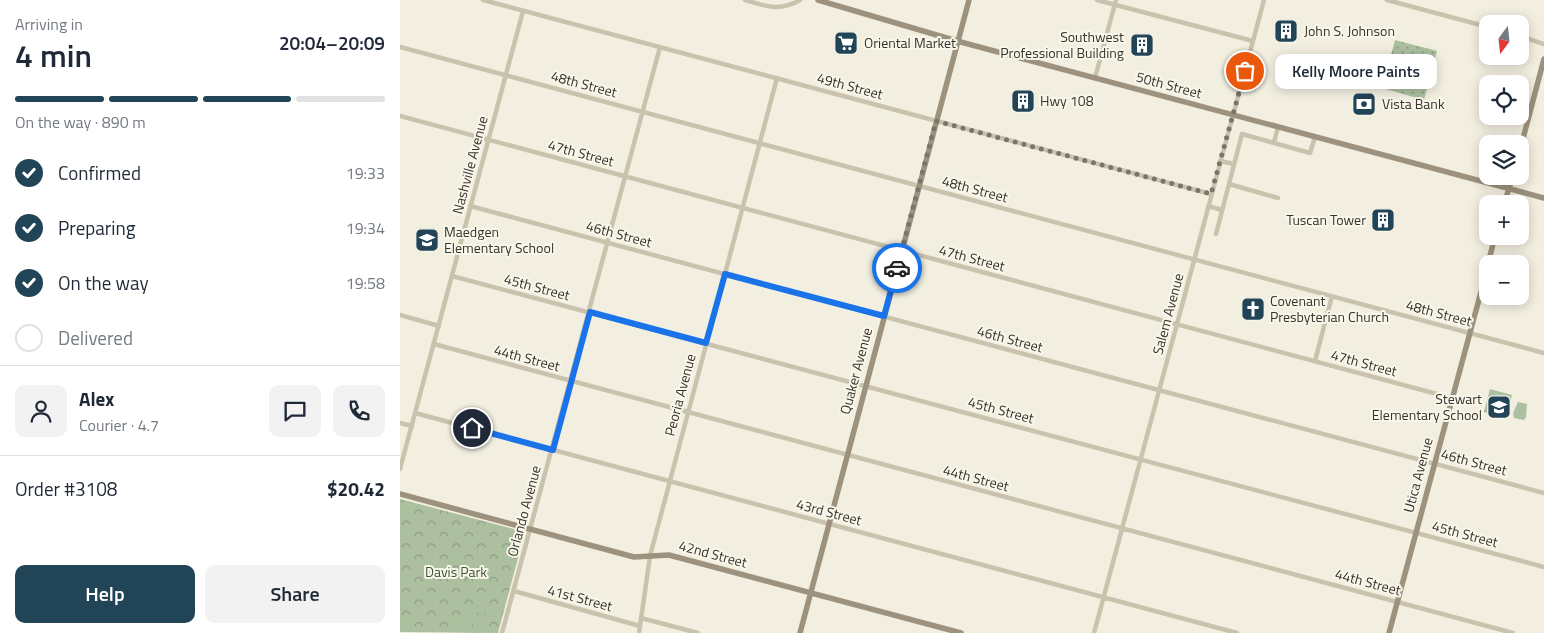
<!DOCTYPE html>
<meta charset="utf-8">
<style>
:root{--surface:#fff;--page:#f2f2f3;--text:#1f2937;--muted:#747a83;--line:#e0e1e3;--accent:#224457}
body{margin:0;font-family:"Titillium Web",sans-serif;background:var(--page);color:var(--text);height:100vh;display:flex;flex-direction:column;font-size:19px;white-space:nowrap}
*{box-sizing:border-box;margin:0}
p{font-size:16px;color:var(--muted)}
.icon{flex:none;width:28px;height:28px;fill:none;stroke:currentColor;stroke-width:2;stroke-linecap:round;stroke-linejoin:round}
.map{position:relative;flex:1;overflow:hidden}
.sheet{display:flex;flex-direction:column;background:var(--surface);width:400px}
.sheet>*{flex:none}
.needle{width:32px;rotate:195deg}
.tools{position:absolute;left:1079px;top:15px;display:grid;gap:10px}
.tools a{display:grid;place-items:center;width:50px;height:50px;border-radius:10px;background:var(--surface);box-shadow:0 2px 12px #0003;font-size:25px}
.pin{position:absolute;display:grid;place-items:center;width:42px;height:42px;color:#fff;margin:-21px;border:2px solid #fff;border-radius:50%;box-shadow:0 1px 5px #0007}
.courier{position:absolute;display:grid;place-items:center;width:50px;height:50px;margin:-25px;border:4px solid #1a73e8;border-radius:50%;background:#fff;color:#222;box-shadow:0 1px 6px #0007}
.bubble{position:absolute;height:35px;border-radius:10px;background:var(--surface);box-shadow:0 2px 12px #0003;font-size:16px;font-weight:600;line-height:35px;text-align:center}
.summary em{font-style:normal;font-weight:600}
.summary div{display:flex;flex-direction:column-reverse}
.summary{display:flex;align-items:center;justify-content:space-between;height:85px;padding:0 15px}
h1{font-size:32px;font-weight:600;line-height:38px}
.bar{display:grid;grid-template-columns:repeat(4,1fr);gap:8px 5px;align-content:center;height:60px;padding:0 15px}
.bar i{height:6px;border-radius:4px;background:var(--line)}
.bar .selected{background:var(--accent)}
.bar p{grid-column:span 4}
.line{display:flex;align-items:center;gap:12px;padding:0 15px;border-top:1px solid var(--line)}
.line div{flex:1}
.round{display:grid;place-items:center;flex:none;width:52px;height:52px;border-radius:10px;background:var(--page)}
ol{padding:0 15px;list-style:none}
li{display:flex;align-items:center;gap:15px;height:55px}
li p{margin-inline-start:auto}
li .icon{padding:5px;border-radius:50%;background:var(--accent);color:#fff;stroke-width:4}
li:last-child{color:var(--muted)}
li i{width:28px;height:28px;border:2px solid var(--line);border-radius:50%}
.button{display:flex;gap:10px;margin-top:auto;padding:10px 15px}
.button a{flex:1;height:58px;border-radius:10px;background:var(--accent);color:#fff;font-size:20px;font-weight:600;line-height:58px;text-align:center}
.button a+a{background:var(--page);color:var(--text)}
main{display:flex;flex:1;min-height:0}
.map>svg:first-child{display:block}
</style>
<main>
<section class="sheet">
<div class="summary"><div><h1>4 min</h1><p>Arriving in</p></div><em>20:04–20:09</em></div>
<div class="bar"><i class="selected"></i><i class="selected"></i><i class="selected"></i><i></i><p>On the way · 890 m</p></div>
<ol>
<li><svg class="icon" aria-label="check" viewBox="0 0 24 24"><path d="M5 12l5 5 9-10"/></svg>Confirmed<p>19:33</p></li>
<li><svg class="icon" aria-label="check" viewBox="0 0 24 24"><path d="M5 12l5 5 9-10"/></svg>Preparing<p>19:34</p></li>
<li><svg class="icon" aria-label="check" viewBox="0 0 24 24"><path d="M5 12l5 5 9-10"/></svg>On the way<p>19:58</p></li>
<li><i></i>Delivered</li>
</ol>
<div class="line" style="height:90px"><a class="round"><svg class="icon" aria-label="person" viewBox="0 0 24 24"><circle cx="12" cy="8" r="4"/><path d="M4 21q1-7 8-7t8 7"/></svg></a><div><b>Alex</b><p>Courier · 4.7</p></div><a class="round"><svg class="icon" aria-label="chat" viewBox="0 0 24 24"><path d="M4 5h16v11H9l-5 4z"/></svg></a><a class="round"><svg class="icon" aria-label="phone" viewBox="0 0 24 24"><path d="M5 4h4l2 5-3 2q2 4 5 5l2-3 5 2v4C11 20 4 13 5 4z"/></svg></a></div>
<div class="line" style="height:65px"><div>Order #3108</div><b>$20.42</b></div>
<div class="button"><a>Help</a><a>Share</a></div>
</section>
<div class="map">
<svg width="1144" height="633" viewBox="0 0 1144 633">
<defs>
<pattern id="grass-dots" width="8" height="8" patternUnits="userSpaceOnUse" patternTransform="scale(1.25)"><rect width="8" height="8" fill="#acc0a0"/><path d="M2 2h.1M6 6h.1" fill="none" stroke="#8d9d83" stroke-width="1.8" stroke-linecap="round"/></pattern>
<pattern id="park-crowns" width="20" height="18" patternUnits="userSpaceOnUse" patternTransform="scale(1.25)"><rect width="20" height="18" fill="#acc0a0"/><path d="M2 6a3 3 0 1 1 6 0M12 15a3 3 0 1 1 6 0" fill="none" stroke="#8d9d83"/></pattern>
</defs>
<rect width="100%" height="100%" fill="#f2efe0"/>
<!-- grass -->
<path fill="url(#grass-dots)" d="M995 40 1037 51 1024 100 982 88Z"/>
<!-- park -->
<path fill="url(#park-crowns)" d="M1090 389 1112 395 1106 418 1084 412Z
M1118 402 1127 404 1126 417 1124 420 1114 418 1113 413Z
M0 499 125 532 98 633 0 632Z"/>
<!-- pitch -->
<path fill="#acc0a0" d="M75 604 82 606 85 615 68 610 70 606Z
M66 616 74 618 70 633 62 632Z
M76 618 84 620 80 633H72Z"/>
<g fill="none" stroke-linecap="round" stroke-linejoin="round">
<!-- street -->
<path stroke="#c9c2ac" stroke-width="4.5" d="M83 0 811 194
M345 0C366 6 379 12 400 0
M697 0 853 41
M987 0 1088 27
M1120 36 1144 44
M0 47 1144 353
M695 78 716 0
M0 116 1052 398
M874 142 878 127
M820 161 834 164
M829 184 878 198
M70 206 1144 493
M808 206 822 210
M816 234 842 134 910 153 915 137
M52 276 1144 567
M0 315 39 326
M34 344 1113 633
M915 361 932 296
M15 413 837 633
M0 423 12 426
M0 469 123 11
M114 591 240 626
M241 618 298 633
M102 633 260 47
M239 633 250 556 377 78
M694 633 864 0"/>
<!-- secondary -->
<path stroke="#9d927d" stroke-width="5.5" d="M418 0 557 41 1144 198
M1120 150 1144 59
M1104 204 1113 176
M1088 264 1095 236
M0 494 234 557 269 555 561 633
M400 633 569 0
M989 633 1088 266"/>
</g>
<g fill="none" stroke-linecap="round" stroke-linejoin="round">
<!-- done -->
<path stroke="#79756a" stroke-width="5" stroke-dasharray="0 9" d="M497 268 536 121 811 194 845 71"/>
<!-- route -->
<path stroke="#1a73e8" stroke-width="6" d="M72 428 153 450 190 312 306 343 325 274 484 316 497 268"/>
</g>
<!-- icons -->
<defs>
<g id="building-square" transform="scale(1.25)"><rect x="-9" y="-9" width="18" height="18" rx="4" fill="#224457" stroke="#f9f7ec"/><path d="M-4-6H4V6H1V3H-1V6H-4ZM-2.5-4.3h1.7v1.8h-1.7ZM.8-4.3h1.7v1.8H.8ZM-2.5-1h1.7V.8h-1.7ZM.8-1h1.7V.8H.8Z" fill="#fff"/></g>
<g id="supermarket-square" transform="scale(1.25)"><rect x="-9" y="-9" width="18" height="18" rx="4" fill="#224457" stroke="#f9f7ec"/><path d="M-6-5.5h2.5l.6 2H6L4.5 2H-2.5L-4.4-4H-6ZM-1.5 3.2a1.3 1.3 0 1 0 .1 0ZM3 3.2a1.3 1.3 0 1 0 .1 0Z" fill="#fff"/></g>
<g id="bank-square" transform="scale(1.25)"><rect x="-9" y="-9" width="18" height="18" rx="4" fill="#224457" stroke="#f9f7ec"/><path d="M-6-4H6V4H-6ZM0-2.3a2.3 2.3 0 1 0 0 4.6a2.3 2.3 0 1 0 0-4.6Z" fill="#fff"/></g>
<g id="school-square" transform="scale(1.25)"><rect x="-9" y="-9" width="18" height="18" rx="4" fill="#224457" stroke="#f9f7ec"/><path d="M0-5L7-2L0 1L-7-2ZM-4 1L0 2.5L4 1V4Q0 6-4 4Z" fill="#fff"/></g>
<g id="church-square" transform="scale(1.25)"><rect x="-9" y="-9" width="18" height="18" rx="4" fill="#224457" stroke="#f9f7ec"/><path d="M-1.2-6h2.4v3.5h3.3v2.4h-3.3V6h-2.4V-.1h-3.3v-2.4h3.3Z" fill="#fff"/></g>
</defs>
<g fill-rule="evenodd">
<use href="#building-square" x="886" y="31"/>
<use href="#supermarket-square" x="446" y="43"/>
<use href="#building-square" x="742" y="45"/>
<use href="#building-square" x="623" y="101"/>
<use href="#bank-square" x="964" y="104"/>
<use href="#building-square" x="983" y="220"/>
<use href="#school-square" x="27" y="240"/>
<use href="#church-square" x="853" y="309"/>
<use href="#school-square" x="1099" y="407"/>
</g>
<g text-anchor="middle" stroke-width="4" stroke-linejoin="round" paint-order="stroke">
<!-- poi labels -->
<g font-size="14" fill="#38332a" stroke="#f9f7ec" text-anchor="start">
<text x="904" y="36">John S. Johnson</text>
<text x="724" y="42" text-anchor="end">Southwest<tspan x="724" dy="16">Professional Building</tspan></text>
<text x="464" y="48">Oriental Market</text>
<text x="640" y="106">Hwy 108</text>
<text x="982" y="109">Vista Bank</text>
<text x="966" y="225" text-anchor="end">Tuscan Tower</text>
<text x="44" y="237">Maedgen<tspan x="44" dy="16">Elementary School</tspan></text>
<text x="870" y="306">Covenant<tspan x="870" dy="16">Presbyterian Church</tspan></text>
<text x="1082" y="404" text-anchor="end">Stewart<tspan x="1082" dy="16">Elementary School</tspan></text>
</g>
<!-- street labels -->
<g font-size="14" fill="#38332a" stroke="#f9f7ec">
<text transform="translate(184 84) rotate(15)" y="5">48th Street</text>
<text transform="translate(769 85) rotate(15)" y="5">50th Street</text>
<text transform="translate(450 86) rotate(15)" y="5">49th Street</text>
<text transform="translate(181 153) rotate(15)" y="5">47th Street</text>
<text transform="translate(70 165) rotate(-75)" y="5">Nashville Avenue</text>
<text transform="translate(575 189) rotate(15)" y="5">48th Street</text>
<text transform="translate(219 234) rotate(15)" y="5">46th Street</text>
<text transform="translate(572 258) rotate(15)" y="5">47th Street</text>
<text transform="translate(137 287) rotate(15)" y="5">45th Street</text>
<text transform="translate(1039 313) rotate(15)" y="5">48th Street</text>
<text transform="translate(768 314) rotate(-75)" y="5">Salem Avenue</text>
<text transform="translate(610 339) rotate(15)" y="5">46th Street</text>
<text transform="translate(127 358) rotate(15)" y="5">44th Street</text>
<text transform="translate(964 363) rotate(15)" y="5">47th Street</text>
<text transform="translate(456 371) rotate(-75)" y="5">Quaker Avenue</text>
<text transform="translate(280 395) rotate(-75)" y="5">Peoria Avenue</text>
<text transform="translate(601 410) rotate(15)" y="5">45th Street</text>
<text transform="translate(1074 462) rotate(15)" y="5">46th Street</text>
<text transform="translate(1018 475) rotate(-75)" y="5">Utica Avenue</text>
<text transform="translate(576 478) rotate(15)" y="5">44th Street</text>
<text transform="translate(124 511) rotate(-75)" y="5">Orlando Avenue</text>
<text transform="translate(429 512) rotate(15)" y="5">43rd Street</text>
<text transform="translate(1065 534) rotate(15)" y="5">45th Street</text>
<text transform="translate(313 554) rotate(15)" y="5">42nd Street</text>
<text transform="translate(968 582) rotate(15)" y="5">44th Street</text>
<text transform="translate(180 598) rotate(15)" y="5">41st Street</text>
</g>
<!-- park labels -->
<g font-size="14" fill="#3c5530" stroke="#f9f7ec">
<text x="56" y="577">Davis Park</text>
</g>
</g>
</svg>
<div class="tools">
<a><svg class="needle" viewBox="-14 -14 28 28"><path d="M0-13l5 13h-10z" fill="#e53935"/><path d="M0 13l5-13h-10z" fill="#747a83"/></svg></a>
<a><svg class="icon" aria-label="locate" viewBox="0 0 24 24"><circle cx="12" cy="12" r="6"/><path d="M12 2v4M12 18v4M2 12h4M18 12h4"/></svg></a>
<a><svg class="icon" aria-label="layers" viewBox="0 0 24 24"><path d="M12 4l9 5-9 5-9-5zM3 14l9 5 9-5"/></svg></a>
<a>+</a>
<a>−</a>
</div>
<div class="pin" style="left:845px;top:71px;background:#ea580c"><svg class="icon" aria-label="bag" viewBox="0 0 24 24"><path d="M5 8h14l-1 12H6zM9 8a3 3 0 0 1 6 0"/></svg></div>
<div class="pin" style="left:72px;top:428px;background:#1f2937"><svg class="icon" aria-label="home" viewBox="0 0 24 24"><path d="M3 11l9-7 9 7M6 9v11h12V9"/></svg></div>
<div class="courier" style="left:497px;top:268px"><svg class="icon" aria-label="car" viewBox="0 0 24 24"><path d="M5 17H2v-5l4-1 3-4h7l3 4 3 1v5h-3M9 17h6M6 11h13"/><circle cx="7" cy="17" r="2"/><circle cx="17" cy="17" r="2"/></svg></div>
<div class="bubble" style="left:875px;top:54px;width:162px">Kelly Moore Paints</div>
</div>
</main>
